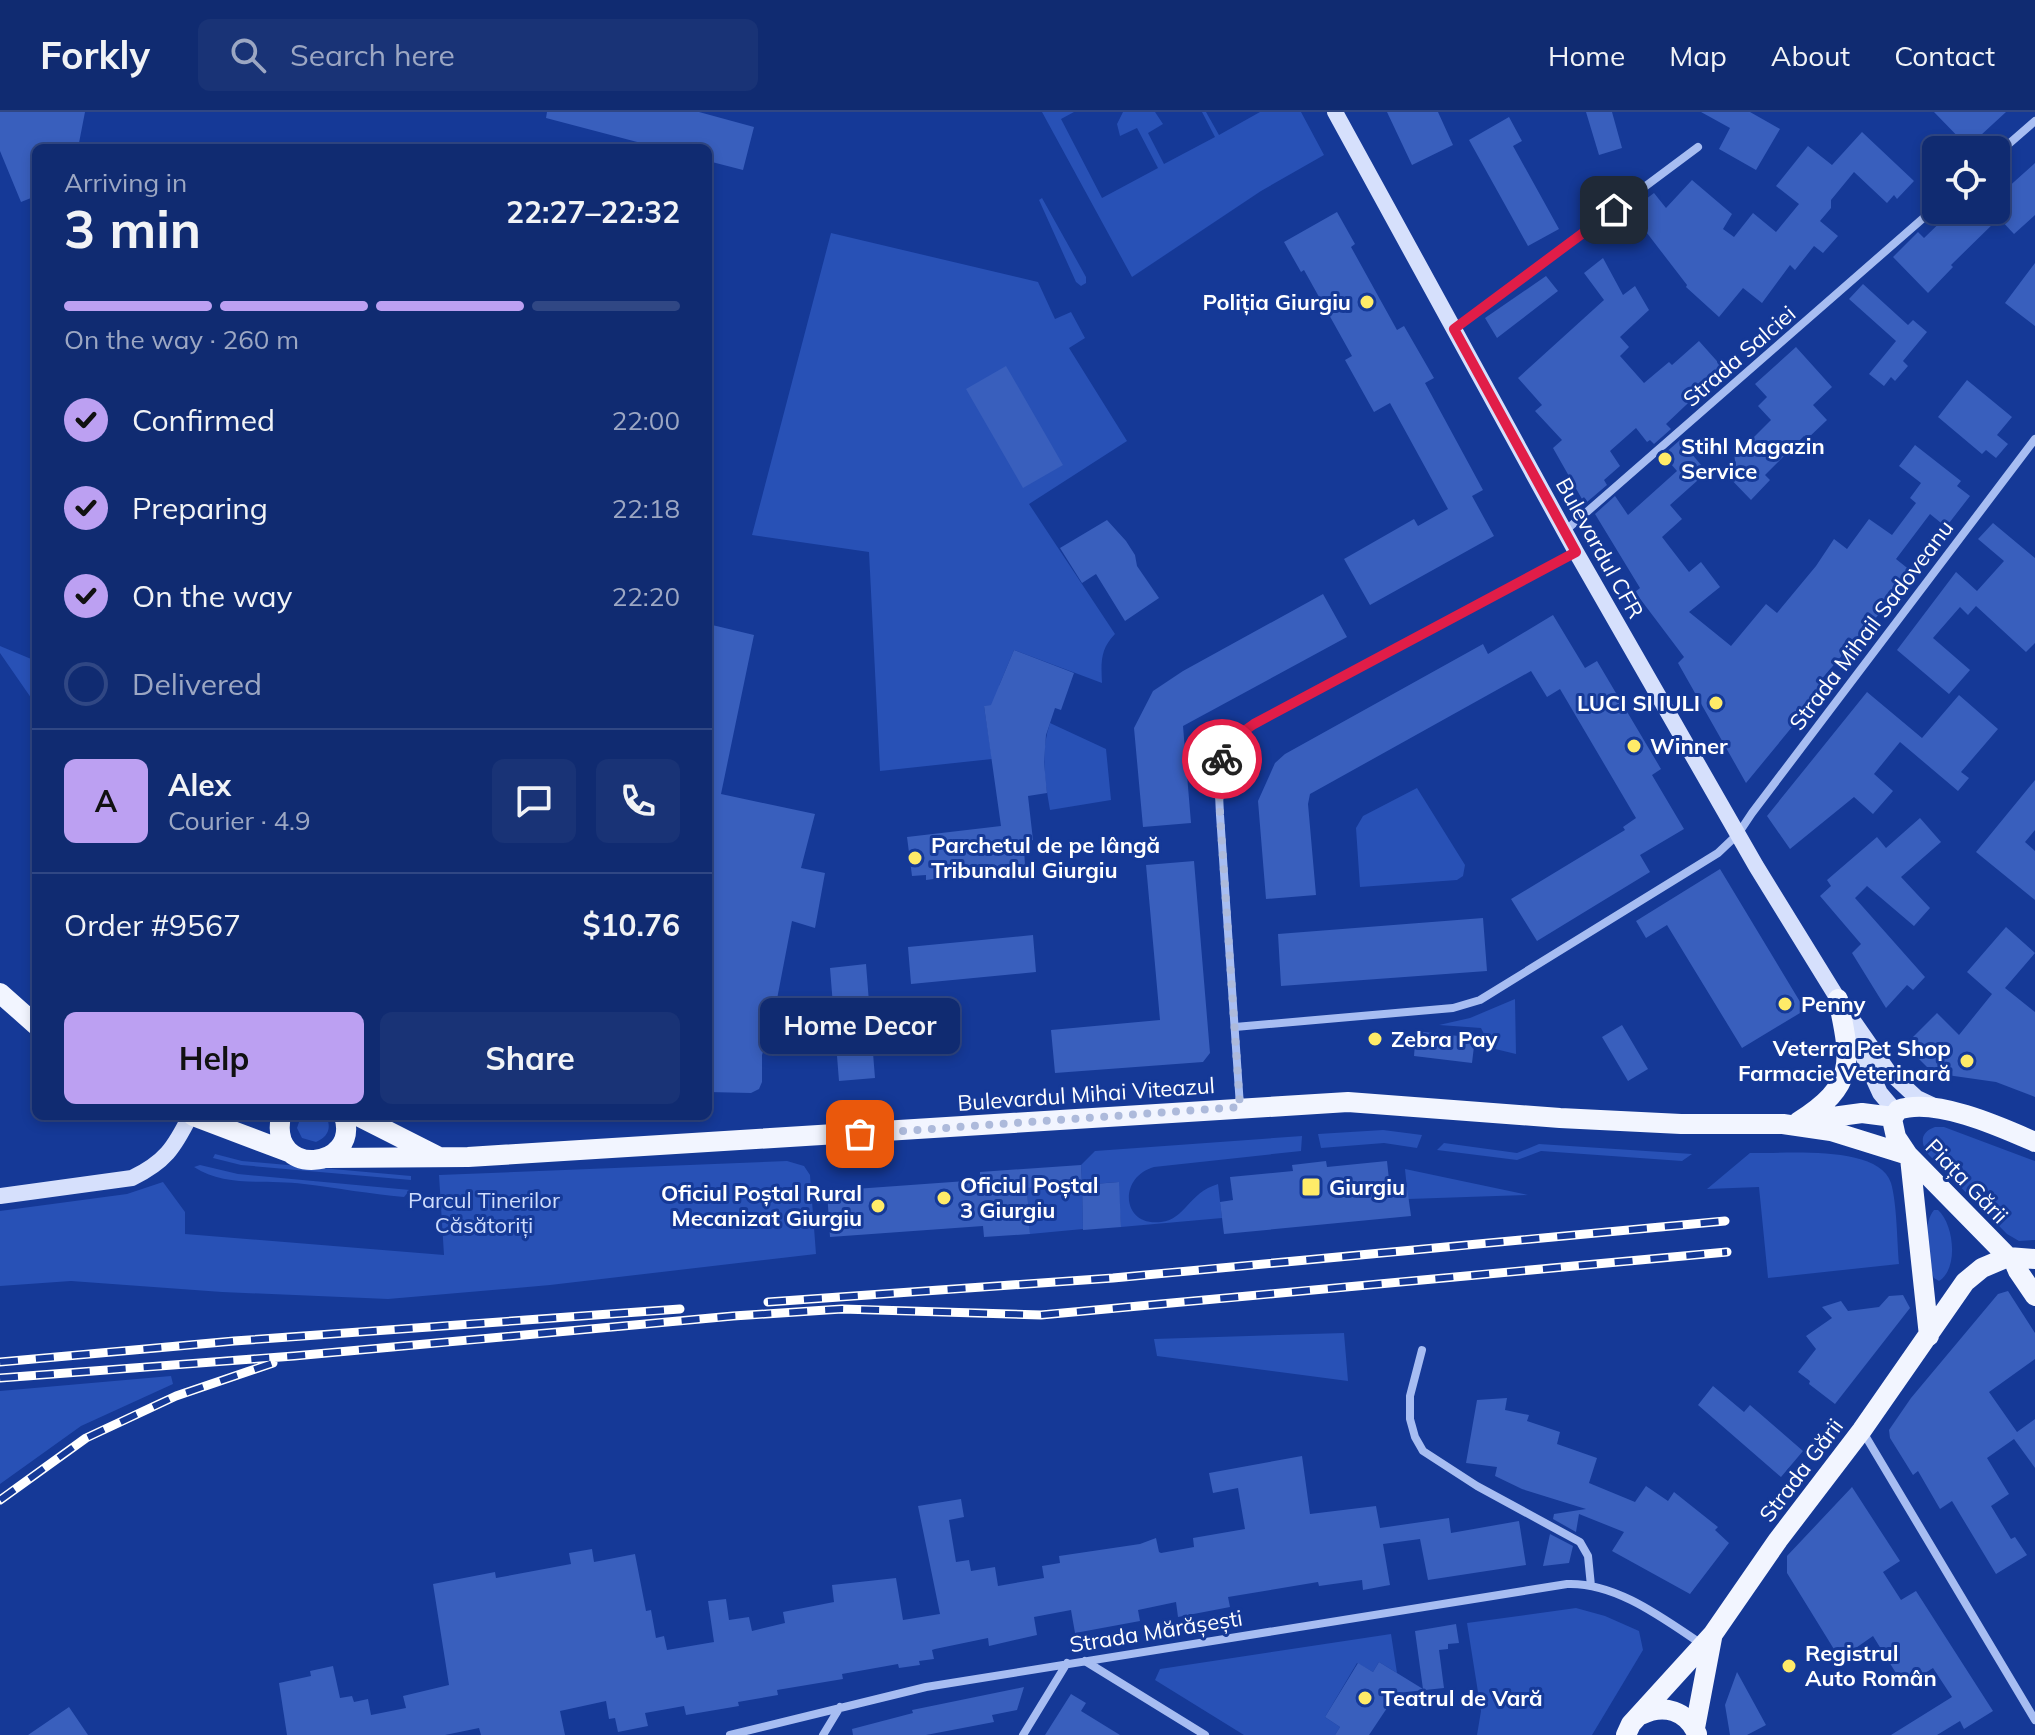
<!DOCTYPE html>
<meta charset="utf-8">
<style>
:root{--surface:#102b71;--page:#193376;--text:#f1f3f6;--muted:#9ca7c3;--line:#304784;--accent:#bca0f2}
body{margin:0;font-family:Mulish,sans-serif;background:var(--page);color:var(--text);height:100vh;display:flex;flex-direction:column;font-size:30px;white-space:nowrap}
*{box-sizing:border-box;margin:0}
p{font-size:26px;color:var(--muted)}
.icon{flex:none;width:44px;height:44px;fill:none;stroke:currentColor;stroke-width:2;stroke-linecap:round;stroke-linejoin:round}
.map{position:relative;flex:1;overflow:hidden}
.drawer{position:absolute;left:32px;top:32px;width:680px;height:976px;display:flex;flex-direction:column;background:var(--surface);border-radius:12px;box-shadow:0 4px 12px #0003,0 0 0 2px var(--line)}
.drawer>*{flex:none}
.tools{position:absolute;left:1922px;top:24px;display:grid;gap:16px}
.tools a{display:grid;place-items:center;width:88px;height:88px;border-radius:12px;background:var(--surface);box-shadow:0 4px 12px #0003,0 0 0 2px var(--line);font-size:40px}
.pin{position:absolute;display:grid;place-items:center;width:68px;height:68px;color:#fff;margin:-34px;border-radius:16px;box-shadow:0 4px 12px #0006}
.courier{position:absolute;display:grid;place-items:center;width:80px;height:80px;margin:-40px;border:6px solid #e11d48;border-radius:50%;background:#fff;color:#222;box-shadow:0 2px 10px #0007}
.bubble{position:absolute;height:56px;border-radius:12px;background:var(--surface);box-shadow:0 4px 12px #0003,0 0 0 2px var(--line);font-size:26px;font-weight:700;line-height:56px;text-align:center}
.overview em{font-style:normal;font-weight:700}
.overview div{display:flex;flex-direction:column-reverse}
.overview{display:flex;align-items:center;justify-content:space-between;height:136px;padding:0 32px}
h1{font-size:52px;font-weight:700;line-height:60px}
.bar{display:grid;grid-template-columns:repeat(4,1fr);gap:12px 8px;align-content:center;height:96px;padding:0 32px}
.bar i{height:10px;border-radius:6px;background:var(--line)}
.bar .on{background:var(--accent)}
.bar p{grid-column:span 4}
.line{display:flex;align-items:center;gap:20px;padding:0 32px;border-top:2px solid var(--line)}
.line div{flex:1}
.round{display:grid;place-items:center;flex:none;width:84px;height:84px;border-radius:12px;background:var(--page)}
ol{padding:0 32px;list-style:none}
li{display:flex;align-items:center;gap:24px;height:88px}
li p{margin-inline-start:auto}
li .icon{padding:8px;border-radius:50%;background:var(--accent);color:#111;stroke-width:4}
li:last-child{color:var(--muted)}
li i{width:44px;height:44px;border:4px solid var(--line);border-radius:50%}
.action{display:flex;gap:16px;margin-top:auto;padding:16px 32px}
.action a{flex:1;height:92px;border-radius:12px;background:var(--accent);color:#111;font-size:32px;font-weight:700;line-height:92px;text-align:center}
.action a+a{background:var(--page);color:var(--text)}
header{display:flex;align-items:center;gap:48px;box-sizing:border-box;height:112px;padding:0 40px;background:var(--surface);border-bottom:2px solid var(--line)}
header strong{font-size:38px}
nav{display:flex;gap:44px;margin-inline-start:auto;font-size:28px}
.search{width:560px;height:72px;background:var(--page);display:flex;align-items:center;gap:20px;box-sizing:border-box;padding:0 28px;border-radius:12px;color:var(--muted);font-size:30px}
.map>svg:first-child{display:block}
</style>
<header>
<strong>Forkly</strong>
<div class="search"><svg class="icon" aria-label="search" viewBox="0 0 24 24"><circle cx="10" cy="10" r="6"/><path d="M15 15l6 6"/></svg>Search here</div>
<nav><a>Home</a><a>Map</a><a>About</a><a>Contact</a></nav>
</header>
<div class="map">
<svg width="2035" height="1623" viewBox="0 0 2035 1623">
<rect width="100%" height="100%" fill="#153997"/>
<!-- green -->
<path fill="#2851b6" d="M1042 0H1074L1061 7 1102 86 1158 56 1137 16 1120 24 1117 12 1123 0H1155L1163 12 1148 21 1164 52 1215 25 1202 0H1206L1219 23 1260 0H1301L1324 43 1261 79 1132 165Z
M1042 86 1086 165V171L1081 174 1076 170 1039 88Z
M831 121 1038 170 1055 207 1071 200 1085 226 1069 236 1127 329 1029 392 1115 522C1100 537 1101 551 1102 571L1014 538 999 574 1004 593 984 594 992 647 880 659 869 440 752 423Z
M0 534 36 549V593L0 541Z
M1050 611 1106 637 1111 688 1050 698C1045 669 1040 640 1050 611Z
M1417 676 1465 753 1463 764 1457 768 1360 775 1356 716 1363 704Z
M1515 887 1516 942 1491 936 1481 916 1439 913 1470 906Z
M301 1004H326C332 1016 328 1025 316 1030L302 1026 297 1016Z
M1935 1015H1944L2035 1049V1128L2019 1129 2007 1122 1927 1041C1920 1029 1921 1020 1935 1015Z
M1383 1018 1422 1023 1417 1036 1384 1031 1321 1036 1318 1022Z
M1302 1024 1301 1039 1154 1055C1118 1065 1121 1115 1161 1110 1186 1107 1188 1081 1218 1072L1222 1106 1121 1115 1118 1070 1082 1073 1083 1117 1030 1122 1027 1076 1082 1073 1081 1053 1095 1039Z
M1444 1031 1517 1041 1539 1032 1692 1042 1682 1049 1541 1039 1517 1048 1437 1038Z
M1750 1041C1783 1042 1879 1032 1891 1071 1897 1092 1897 1129 1899 1152L1768 1166 1759 1075 1707 1077Z
M215 1042 242 1049 411 1064V1068L241 1053 213 1046Z
M787 1049 804 1054 810 1063 816 1142 550 1173 388 1187 222 1180 71 1169 0 1174V1099L127 1082 163 1070 185 1100V1122L444 1143 439 1063Z
M200 1053 238 1062 410 1078 404 1085C370 1082 337 1076 304 1072 268 1067 225 1076 194 1055Z
M1405 1057 1528 1083 1408 1087Z
M1934 1098H1938C1954 1112 1959 1157 1939 1169L1934 1166 1932 1161C1930 1142 1921 1114 1934 1098Z
M1344 1221 1348 1269 1157 1244 1154 1227Z
M171 1264 173 1272 81 1314 0 1372V1279Z
M1576 1496 1605 1504 1639 1519 1643 1538 1592 1623H1477L1481 1599 1467 1511Z
M1391 1522 1397 1561 1379 1550 1373 1560 1357 1551 1325 1605 1340 1615 1335 1623H1244L1155 1568 1160 1557Z"/>
<!-- building -->
<path fill="#395fbd" d="M0 0H85L78 36H36V84L21 90 0 39Z
M547 0H699L754 15 743 58 708 49V36H660L546 6Z
M1387 0H1438L1453 33 1412 53Z
M1586 0H1612L1622 36 1599 43Z
M1701 0H1750L1780 17 1756 58 1719 37 1730 16Z
M1934 0H2006L1968 35Z
M1509 5 1522 29 1513 34 1559 117 1528 134 1469 28Z
M1862 20 1914 69 1897 87 1894 83 1887 91 1854 60 1831 88V96L1820 109 1838 124 1823 141 1814 134 1795 158 1790 153 1762 191 1743 176 1719 205 1686 175 1687 173 1630 99 1654 81 1666 96 1692 68 1732 102 1723 117 1734 125 1753 101 1776 120 1799 92 1776 74 1808 34 1832 53Z
M2035 51V103L2014 122 1999 106 1951 153 1953 155 1928 181 1893 145 1918 120 1924 126 1953 98H1996V86Z
M1337 100 1355 132 1351 135 1397 218 1404 214 1434 266 1425 271 1483 378 1472 384 1494 424 1370 493 1344 447 1414 407 1418 414 1448 397 1390 291 1374 300 1345 248 1352 244 1304 158 1301 160 1284 130Z
M1603 146 1623 183 1635 174 1649 198 1620 225 1629 235 1620 244 1644 271 1669 250 1672 253 1699 229 1724 257 1666 312 1671 317 1654 332 1650 328 1647 330 1636 316 1610 339 1620 354 1604 368 1607 373 1587 390 1584 385 1582 387 1553 336 1562 328 1535 299 1542 293 1518 266 1604 188 1584 161Z
M2035 151V214L2005 191Z
M1546 164 1558 179 1497 226 1485 206Z
M1863 172 1908 213 1913 208 1927 220 1903 249 1908 254 1895 269 1891 265 1884 274 1869 262 1896 229 1849 187Z
M1796 235 1832 275 1813 293 1827 308 1807 327 1804 324 1765 363 1770 368 1751 388 1724 360 1735 349 1734 340 1739 334 1746 333 1771 308 1758 294 1767 285 1755 272Z
M1006 254 1063 353 1023 376 966 277Z
M1967 268 2012 305 1997 323 2008 332 1996 346 1986 338 1982 342 1938 305Z
M1680 328 1707 360 1670 393 1682 407 1662 425 1689 460 1701 450 1720 475 1689 500 1731 534 1766 492 1777 501 1816 454 1834 427 1847 437 1869 407 1892 423 1916 391 1910 386 1921 371 1899 354 1915 333 1961 369 1957 374 1970 384 1946 415 1930 402 1896 447 1911 459 1848 543 1845 540 1819 570 1825 575 1746 671 1678 551 1684 545 1635 480 1640 476 1595 402 1615 384 1628 403 1677 359 1663 343Z
M1107 408 1126 429 1135 443 1137 454 1159 486 1125 509 1096 462 1082 471 1060 436Z
M1993 411 2035 446V531L2026 540 1976 494 1968 503 1960 495 1933 526 1970 558 1949 582 1897 538 1956 460 1977 479 2004 449 1978 427Z
M1323 482 1347 525 1183 614 1191 711 1143 715 1134 616 1153 579 1183 559Z
M1553 503 1585 556 1597 549 1661 657 1652 663 1684 717 1640 743 1650 760 1537 829 1511 787 1625 718 1623 715 1636 706 1560 577 1547 585 1531 559 1310 682 1308 692 1316 783 1266 787 1258 689 1275 651 1285 642 1483 532 1488 542Z
M708 512 754 523 721 682 815 702 801 756 825 761 815 816 792 809 773 908 762 943V970L759 977 751 981 708 980Z
M1014 538 1074 561 1061 598 1055 596 1046 623 1044 650 1047 681 1028 684 1033 728 1029 729 1030 736 1024 737 1025 753H1022V756L926 768V763L912 764 907 725 1001 714 984 594 991 593Z
M1867 580 1922 626 1959 583 1998 617 1961 660 1969 666 1958 679 1900 630 1874 662 1893 679 1873 702 1854 685 1790 737 1767 704Z
M2035 668V718L2025 730 2035 739V788L1976 740Z
M1920 706 1941 730 1901 765 1930 796 1914 814 1867 774 1855 786 1925 865 1913 878 1907 873 1886 896 1852 841 1861 832 1820 784 1831 774 1827 768 1877 725 1886 736Z
M1194 749 1210 941 1203 950 1055 961 1051 918 1160 908 1146 753Z
M1720 757 1805 898 1742 936 1667 813 1646 826 1636 809Z
M1483 806 1487 859 1281 874 1278 822Z
M2006 815 2035 841 2005 876 2035 900V985L1996 970 1933 961 1905 933 1937 901 1959 923 1992 882 1967 860Z
M1033 823 1036 860 911 872 908 835Z
M866 852 875 966 839 969 830 856Z
M1622 913 1648 957 1628 969 1602 925Z
M1416 919 1475 926 1472 951 1414 944Z
M1326 1049 1327 1055 1387 1049 1390 1077 1407 1075 1411 1104 1224 1122 1220 1090 1233 1088 1230 1065 1293 1059 1292 1053Z
M1081 1053 1082 1073 1027 1076 1030 1122 984 1125 983 1114 830 1125 827 1079 980 1068V1060Z
M1119 1070 1121 1115 1083 1118 1082 1073Z
M2008 1179 2035 1221V1247L1989 1280 2017 1320 2035 1307V1356L2014 1327 1987 1346 2009 1382 1991 1394 2011 1427 2015 1425 2027 1443 1996 1462 1952 1389 1940 1397 1918 1359 1913 1363 1890 1326 1889 1318 1911 1286 1998 1182Z
M1903 1183 1910 1196 1835 1292 1809 1272 1810 1269 1798 1260 1816 1237 1806 1224 1832 1206 1822 1195 1841 1189 1848 1199 1879 1195 1889 1184Z
M1713 1274 1744 1300 1750 1293 1803 1339 1781 1365 1698 1293Z
M1507 1286 1505 1298 1529 1303 1527 1309 1560 1320 1557 1332 1597 1346 1589 1371 1635 1390 1646 1374 1668 1389 1674 1380 1718 1415 1715 1418 1729 1431 1690 1482 1612 1439 1624 1420 1579 1402 1576 1420 1553 1407 1554 1402 1586 1397 1522 1377 1495 1364 1497 1355 1466 1351 1477 1288Z
M1302 1344 1310 1402 1376 1394 1380 1416 1449 1406 1451 1421 1519 1409 1526 1453 1428 1468 1420 1427 1383 1432 1390 1473 1363 1478 1362 1468 1319 1474 1318 1470 1228 1485 1230 1495 1178 1505 1176 1490 1138 1498 1140 1509 1075 1521 1071 1498 1034 1505 1037 1523 989 1534 988 1526 935 1537 932 1538 934 1547 919 1549 920 1553 899 1556 898 1552 842 1562 843 1567 777 1578 778 1583 738 1590 739 1594 686 1603 684 1594 645 1601 648 1614 618 1620 615 1606 609 1607 606 1589 560 1599 565 1623H481L479 1616 445 1623H287L279 1571 311 1564 310 1559 333 1554 340 1586 352 1584 354 1590 368 1587 371 1603 406 1596 403 1584 449 1573 433 1472 495 1460 496 1466 571 1452 569 1441 592 1437 594 1450 635 1442 646 1499 651 1498 656 1526 664 1524 667 1538 714 1530 708 1489 726 1487 729 1508 749 1505 752 1519 785 1511 783 1500 834 1490 832 1473 896 1466 903 1508 940 1502 918 1394 961 1387 964 1405 949 1408 956 1450 969 1448 971 1459 995 1455 998 1474 1044 1466 1042 1454 1060 1451 1059 1444 1140 1432 1156 1426 1159 1440 1161 1441 1194 1435 1193 1426 1245 1417 1238 1376 1213 1381 1209 1361Z
M1852 1375 1900 1449 1883 1460 1901 1488 1916 1479 1993 1599 1964 1617 1960 1609 1937 1623H1891L1952 1585 1933 1556 1904 1574 1873 1524 1840 1547 1787 1461V1444Z
M1550 1422 1573 1434 1569 1451 1543 1454Z
M1456 1512 1459 1531 1448 1532V1537L1439 1538 1444 1576 1397 1581 1369 1623H1335L1340 1615 1325 1605 1358 1551 1373 1560 1379 1550 1423 1577 1415 1519Z
M1737 1560 1766 1613 1747 1623H1730L1725 1593Z
M1024 1575 1017 1598 992 1603 994 1610 926 1623H853L852 1617 913 1601 912 1598Z
M1071 1582 1086 1591 1081 1599 1120 1623H1045Z
M69 1595 88 1623H28Z"/>
<g fill="none" stroke-linecap="round" stroke-linejoin="round">
<!-- street -->
<path stroke="#a7bdf2" stroke-width="8" d="M1996 43 2035 9
M1454 217 1698 35
M1565 419 1936 95
M1235 915 1453 896 1480 888 1718 741 1738 722 1752 701 2035 327
M1240 994 1220 703C1218 657 1214 641 1254 612L1576 440
M1422 1238 1410 1284V1307L1415 1325 1423 1339 1477 1374 1580 1430 1588 1444 1591 1474
M1863 1320 2035 1608
M1085 1549 1205 1623
M730 1623 926 1575 1567 1472C1616 1470 1664 1507 1703 1533
M823 1623 840 1595
M1023 1623 1067 1551"/>
<!-- secondary -->
<path stroke="#d6e0fc" stroke-width="16" d="M1335 0 1576 440 1756 754 1838 887 1888 959 1917 986 1934 994
M1853 922 1880 981 1896 1000
M0 1084 132 1066C165 1050 174 1036 190 1004"/>
<!-- primary -->
<path stroke="#f2f5ff" stroke-width="20" d="M0 881 36 913
M193 1004 291 1041
M281 1004C268 1067 361 1058 344 1004
M358 1004 437 1044
M1803 1009 1862 1001 1893 1005
M1798 1010C1857 973 1851 949 1838 887
M2035 1030C2001 1015 1935 985 1898 998L1892 1007 1896 1025 1908 1043 2008 1145 2035 1147
M327 1046 468 1045 1348 990 1560 1006 1681 1012H1783L1831 1019 1908 1043
M1910 1046 1929 1224
M2013 1147 2018 1159 2035 1184
M1641 1603C1664 1591 1687 1599 1697 1622
M1695 1616 1712 1526
M1626 1623 1631 1612 1713 1522 1778 1428 1862 1318 1965 1170 1982 1156 2008 1145"/>
<!-- rail casing -->
<g stroke="#fff" stroke-width="9">
<path id="rail" d="M768 1190 1113 1166 1725 1109
M0 1250 234 1229 680 1197
M0 1266 294 1244 733 1204 842 1197 1041 1203 1727 1140
M0 1388 86 1326 176 1284 273 1251"/>
</g>
<!-- rail -->
<use href="#rail" stroke="#153997" stroke-width="6" stroke-dasharray="18" stroke-linecap="butt"/>
</g>
<g fill="none" stroke-linecap="round" stroke-linejoin="round">
<!-- done -->
<path stroke="#adbadb" stroke-width="8" stroke-dasharray="0 14.4" d="M860 1022 1240 995 1220 703 1219 664 1222 647"/>
<!-- route -->
<path stroke="#e11d48" stroke-width="10" d="M1222 647C1226 631 1241 621 1254 612L1576 440 1454 217 1614 98"/>
</g>
<!-- markers -->
<g fill="#ffeb68" stroke="#153997" stroke-width="3">
<circle cx="1367" cy="190" r="8"/>
<circle cx="1665" cy="347" r="8"/>
<circle cx="1716" cy="591" r="8"/>
<circle cx="1634" cy="634" r="8"/>
<circle cx="915" cy="746" r="8"/>
<circle cx="1785" cy="892" r="8"/>
<circle cx="1375" cy="927" r="8"/>
<circle cx="1967" cy="949" r="8"/>
<rect x="1301" y="1065" width="20" height="20" rx="4"/>
<circle cx="944" cy="1086" r="8"/>
<circle cx="878" cy="1094" r="8"/>
<circle cx="1789" cy="1554" r="8"/>
<circle cx="1365" cy="1586" r="8"/>
</g>
<g text-anchor="middle" stroke-width="6" stroke-linejoin="round" paint-order="stroke">
<!-- poi labels -->
<g font-size="22" font-weight="bold" fill="#fff" stroke="#153997" text-anchor="start">
<text x="1351" y="198" text-anchor="end">Poliția Giurgiu</text>
<text x="1681" y="342">Stihl Magazin<tspan x="1681" dy="25">Service</tspan></text>
<text x="1700" y="599" text-anchor="end">LUCI SI IULI</text>
<text x="1650" y="642">Winner</text>
<text x="931" y="741">Parchetul de pe lângă<tspan x="931" dy="25">Tribunalul Giurgiu</tspan></text>
<text x="1801" y="900">Penny</text>
<text x="1391" y="935">Zebra Pay</text>
<text x="1951" y="944" text-anchor="end">Veterra Pet Shop<tspan x="1951" dy="25">Farmacie Veterinară</tspan></text>
<text x="960" y="1081">Oficiul Poștal<tspan x="960" dy="25">3 Giurgiu</tspan></text>
<text x="1329" y="1083">Giurgiu</text>
<text x="862" y="1089" text-anchor="end">Oficiul Poștal Rural<tspan x="862" dy="25">Mecanizat Giurgiu</tspan></text>
<text x="1805" y="1549">Registrul<tspan x="1805" dy="25">Auto Român</tspan></text>
<text x="1381" y="1594">Teatrul de Vară</text>
</g>
<!-- street labels -->
<g font-size="22" fill="#fff" stroke="#153997">
<text transform="translate(1739 244) rotate(-41)" y="8">Strada Salciei</text>
<text transform="translate(1600 436) rotate(61)" y="8">Bulevardul CFR</text>
<text transform="translate(1871 513) rotate(-53)" y="8">Strada Mihail Sadoveanu</text>
<text transform="translate(1086 982) rotate(-4)" y="8">Bulevardul Mihai Viteazul</text>
<text transform="translate(1967 1069) rotate(46)" y="8">Piața Gării</text>
<text transform="translate(1801 1358) rotate(-53)" y="8">Strada Gării</text>
<text transform="translate(1156 1519) rotate(-9)" y="8">Strada Mărășești</text>
</g>
<!-- park labels -->
<g font-size="22" fill="#cedcfc" stroke="#153997">
<text x="484" y="1096">Parcul Tinerilor<tspan x="484" dy="25">Căsătoriți</tspan></text>
</g>
</g>
</svg>
<div class="tools">
<a><svg class="icon" aria-label="locate" viewBox="0 0 24 24"><circle cx="12" cy="12" r="6"/><path d="M12 2v4M12 18v4M2 12h4M18 12h4"/></svg></a>
</div>
<div class="pin" style="left:860px;top:1022px;background:#ea580c"><svg class="icon" aria-label="bag" viewBox="0 0 24 24"><path d="M5 8h14l-1 12H6zM9 8a3 3 0 0 1 6 0"/></svg></div>
<div class="pin" style="left:1614px;top:98px;background:#1f2937"><svg class="icon" aria-label="home" viewBox="0 0 24 24"><path d="M3 11l9-7 9 7M6 9v11h12V9"/></svg></div>
<div class="courier" style="left:1222px;top:647px"><svg class="icon" aria-label="bike" viewBox="0 0 24 24"><circle cx="6" cy="16" r="4"/><circle cx="18" cy="16" r="4"/><path d="M6 16l4-8h5l3 8M10 8l3 8H6M13 5h3"/></svg></div>
<div class="bubble" style="left:760px;top:886px;width:200px">Home Decor</div>
<section class="drawer">
<div class="overview"><div><h1>3 min</h1><p>Arriving in</p></div><em>22:27–22:32</em></div>
<div class="bar"><i class="on"></i><i class="on"></i><i class="on"></i><i></i><p>On the way · 260 m</p></div>
<ol>
<li><svg class="icon" aria-label="check" viewBox="0 0 24 24"><path d="M5 12l5 5 9-10"/></svg>Confirmed<p>22:00</p></li>
<li><svg class="icon" aria-label="check" viewBox="0 0 24 24"><path d="M5 12l5 5 9-10"/></svg>Preparing<p>22:18</p></li>
<li><svg class="icon" aria-label="check" viewBox="0 0 24 24"><path d="M5 12l5 5 9-10"/></svg>On the way<p>22:20</p></li>
<li><i></i>Delivered</li>
</ol>
<div class="line" style="height:144px"><b class="round" style="background:var(--accent);color:#111">A</b><div><b>Alex</b><p>Courier · 4.9</p></div><a class="round"><svg class="icon" aria-label="chat" viewBox="0 0 24 24"><path d="M4 5h16v11H9l-5 4z"/></svg></a><a class="round"><svg class="icon" aria-label="phone" viewBox="0 0 24 24"><path d="M5 4h4l2 5-3 2q2 4 5 5l2-3 5 2v4C11 20 4 13 5 4z"/></svg></a></div>
<div class="line" style="height:104px"><div>Order #9567</div><b>$10.76</b></div>
<div class="action"><a>Help</a><a>Share</a></div>
</section>
</div>
